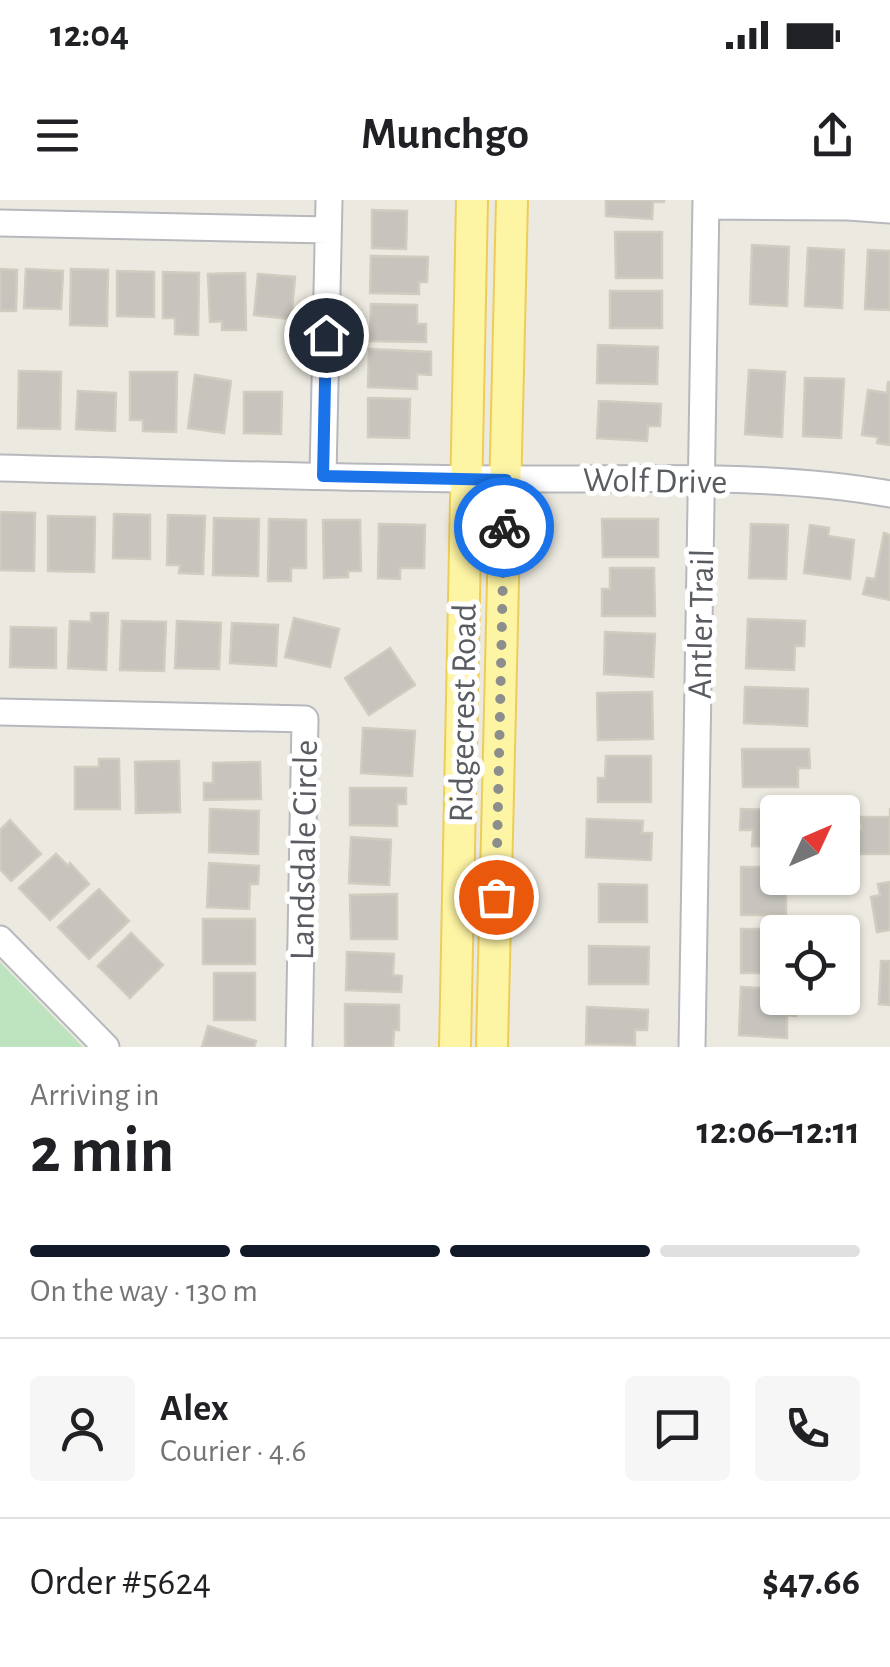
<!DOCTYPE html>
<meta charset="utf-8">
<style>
:root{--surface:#fff;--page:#f6f6f6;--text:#202124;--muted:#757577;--line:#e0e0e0;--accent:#111827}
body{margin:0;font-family:"Alegreya Sans",sans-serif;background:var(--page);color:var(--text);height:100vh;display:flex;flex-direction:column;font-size:38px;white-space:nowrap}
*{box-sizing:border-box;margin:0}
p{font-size:32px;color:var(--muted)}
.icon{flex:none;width:55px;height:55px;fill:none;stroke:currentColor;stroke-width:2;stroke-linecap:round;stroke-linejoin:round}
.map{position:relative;height:847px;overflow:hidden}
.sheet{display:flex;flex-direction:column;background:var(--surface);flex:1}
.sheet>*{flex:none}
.needle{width:65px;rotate:46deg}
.buttons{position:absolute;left:760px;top:595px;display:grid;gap:20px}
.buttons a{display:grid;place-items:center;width:100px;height:100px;border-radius:10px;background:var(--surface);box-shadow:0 2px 8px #0004;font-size:50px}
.pin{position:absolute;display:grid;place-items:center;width:85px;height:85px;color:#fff;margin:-42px;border:5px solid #fff;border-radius:50%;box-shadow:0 2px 10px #0007}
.courier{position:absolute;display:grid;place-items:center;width:100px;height:100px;margin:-50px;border:8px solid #1a73e8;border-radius:50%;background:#fff;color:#222;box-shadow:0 2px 12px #0007}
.headline em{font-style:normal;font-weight:700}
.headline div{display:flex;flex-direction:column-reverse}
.headline{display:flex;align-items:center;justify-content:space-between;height:170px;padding:0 30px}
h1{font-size:65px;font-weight:700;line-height:75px}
.bar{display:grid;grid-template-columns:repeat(4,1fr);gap:15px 10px;align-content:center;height:120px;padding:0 30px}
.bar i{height:12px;border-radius:8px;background:var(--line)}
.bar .selected{background:var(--accent)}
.bar p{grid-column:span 4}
.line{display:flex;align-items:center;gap:25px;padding:0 30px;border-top:2px solid var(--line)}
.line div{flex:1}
.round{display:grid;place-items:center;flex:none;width:105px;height:105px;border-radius:10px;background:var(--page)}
.status{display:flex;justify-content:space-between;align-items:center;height:70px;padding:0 50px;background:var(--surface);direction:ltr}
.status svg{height:28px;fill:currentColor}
header{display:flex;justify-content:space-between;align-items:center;height:130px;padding:0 30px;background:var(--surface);font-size:45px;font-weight:700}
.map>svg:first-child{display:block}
</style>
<div class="status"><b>12:04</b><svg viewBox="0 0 49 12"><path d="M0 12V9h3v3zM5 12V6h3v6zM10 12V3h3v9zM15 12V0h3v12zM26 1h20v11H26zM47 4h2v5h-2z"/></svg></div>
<header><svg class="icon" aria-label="menu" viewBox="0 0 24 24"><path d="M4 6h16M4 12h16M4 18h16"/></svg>Munchgo<svg class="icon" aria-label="share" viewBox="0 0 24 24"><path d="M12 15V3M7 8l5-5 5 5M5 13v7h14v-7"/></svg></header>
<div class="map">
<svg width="890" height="847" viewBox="0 0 890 847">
<rect width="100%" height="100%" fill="#eceae0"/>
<!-- green -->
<path fill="#bde4bf" d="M0 762 83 847H0Z"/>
<!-- building -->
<path fill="#c7c4be" stroke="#d0ccbf" stroke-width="2.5" d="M606 0H664V2H653L652 19 606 16Z
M372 10 407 11 406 49 372 48Z
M615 32H662V78H616Z
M752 45 789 47 787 106 750 104Z
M808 48 844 50 842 108 805 106Z
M868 50 890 51V110L865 109Z
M371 56 428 57 427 82H419V94L370 93Z
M0 69 17 70 16 111H0Z
M26 69 63 71 61 109 24 108Z
M71 69 108 70 107 126 70 125Z
M117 71 154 72V117L117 116Z
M163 72 199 73 198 135 175 134V118H163Z
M245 73 246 130H222V121L210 122 208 74Z
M258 74 295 77 291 119 254 115Z
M610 91H662V128H610Z
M371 104 417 105V124H426V142L370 141Z
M598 145 658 147 657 184 597 183Z
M369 149 431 152V175L417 174V189L368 187Z
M749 170 785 172 782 237 745 234Z
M19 171 61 172 60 229 18 228Z
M130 172H177L176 232 143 231V220H130Z
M195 175 231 181 224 233 188 228Z
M805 178 844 179 841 238 803 236Z
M888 182H890V245L877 243 878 237 862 235 868 190 887 193Z
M78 191 116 193 115 231 76 229Z
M244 192H282L281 234 244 233Z
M368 198 410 199 409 238 368 237Z
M599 201 661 204 660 226H648L647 241 597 238Z
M0 312 35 313 34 371 0 370Z
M114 314 150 315V359L113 358Z
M168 315 205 316 203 374 179 373 180 365H167Z
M48 316 95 317 94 372 48 371Z
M214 318 259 319 258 376 213 375Z
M269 319 306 320V368H291V381H268Z
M602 319H658V357H603Z
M323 320H360L361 371H348V377L324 378Z
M379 324 425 325 424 368H400V379L378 378Z
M751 324 788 325 786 379 749 378Z
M810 325 829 328 828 336 854 340 850 379 804 373Z
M884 333 890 335V400L863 394 867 378 875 379Z
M610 368H654L655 416H602V389H610Z
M91 413H108L106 470 68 468 70 421 91 422Z
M294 418 339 429 330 467 285 457Z
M748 419 805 421 804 446H795L794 470 746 468Z
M122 421 166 422 164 471 120 470Z
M177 421 221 423 219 469 175 468Z
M232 423 278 425 276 466 230 463Z
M11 427 56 428V468L10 467Z
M605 432 655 434 653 477 604 474Z
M390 448 415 485 369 515 345 478Z
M745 487 808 489 807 526 744 523Z
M652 492 653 539 598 540 597 493Z
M363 528 415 531 412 576 361 573Z
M742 549H809L810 568H798V587H743Z
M606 556H651V602H598V578H605Z
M99 559H119L120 609H75V567H99Z
M179 561 180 612 136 613 135 562Z
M260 562 261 599 204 600V583H213V563Z
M350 588H406V604H397V626L350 625Z
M890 608V654H852V631L862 630 861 617H890Z
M210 609 259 611 258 654 209 652Z
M741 609 799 611V612H778V647L752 646 753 630H740Z
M587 619 643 621 642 633H652L651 660 586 657Z
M10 620 41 654 11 681 0 669V630Z
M351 637 391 640 389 685 349 683Z
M56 654 68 666 70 663 89 684 50 720 19 688Z
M209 663 259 666 258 684H250L249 709 207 707Z
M741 667H778V678H796V693H786V715H741Z
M890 682V730L877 732 871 697 880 695 878 684Z
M599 684 647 685V722H599Z
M99 689 129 721 89 759 58 727Z
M397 694V739H351L350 695Z
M203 719H255V764H203Z
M741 729H788V732H778V773H741Z
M131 733 163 765 130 798 98 766Z
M589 746 649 747 648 784H589Z
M347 752 394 754 393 775 402 776 401 792 346 790Z
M881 761H890V805L879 804Z
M214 773H255V820H214Z
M741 787 778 789V798H797L796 816 787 815V838L739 835Z
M345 804 399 805V830H394L393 847H345Z
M587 807 648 810 647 830H635V845L586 844Z
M208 826 256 841 254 847H202Z"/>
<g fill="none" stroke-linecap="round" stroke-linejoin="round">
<!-- minor casing -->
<g stroke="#b6b8bd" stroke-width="29">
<path id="minor" d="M706 6 848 7 890 10
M0 23 328 30
M0 268C170 272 340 279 510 279 636 280 766 272 890 294
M323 275 329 0
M0 512 305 519 299 847
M0 739 106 847
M692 847 706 0"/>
</g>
<!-- major casing -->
<g stroke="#eecd57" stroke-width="34">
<path id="major" d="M455 847 472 0
M492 847 512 0"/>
</g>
<!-- minor -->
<use href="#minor" stroke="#fff" stroke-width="25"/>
<!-- major -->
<use href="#major" stroke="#fdf4a4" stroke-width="30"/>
</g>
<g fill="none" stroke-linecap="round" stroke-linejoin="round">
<!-- done -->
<path stroke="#8c8e8d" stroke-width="10" stroke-dasharray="0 18" d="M496 697 504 327"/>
<!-- route -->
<path stroke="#1a73e8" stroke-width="12" d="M326 135 323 276 506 280 504 327"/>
</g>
<g text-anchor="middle" stroke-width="10" stroke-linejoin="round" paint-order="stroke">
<!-- street labels -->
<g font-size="35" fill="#595c61" stroke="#fff">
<text transform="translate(655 280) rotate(1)" y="12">Wolf Drive</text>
<text transform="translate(700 424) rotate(-89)" y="12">Antler Trail</text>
<text transform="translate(462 513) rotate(-89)" y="12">Ridgecrest Road</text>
<text transform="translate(303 650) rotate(-89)" y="12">Landsdale Circle</text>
</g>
</g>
</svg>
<div class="buttons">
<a><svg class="needle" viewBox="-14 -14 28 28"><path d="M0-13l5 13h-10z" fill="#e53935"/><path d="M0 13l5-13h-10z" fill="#757577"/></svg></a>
<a><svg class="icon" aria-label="locate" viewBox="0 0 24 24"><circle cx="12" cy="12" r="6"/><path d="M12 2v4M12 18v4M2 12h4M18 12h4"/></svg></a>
</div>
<div class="pin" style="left:496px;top:697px;background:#ea580c"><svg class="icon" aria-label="bag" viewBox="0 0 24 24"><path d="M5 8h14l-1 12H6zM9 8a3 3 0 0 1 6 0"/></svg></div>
<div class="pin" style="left:326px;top:135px;background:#1f2937"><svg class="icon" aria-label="home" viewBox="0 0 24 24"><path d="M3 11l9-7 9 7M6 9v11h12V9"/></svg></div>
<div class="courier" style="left:504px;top:327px"><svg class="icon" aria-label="bike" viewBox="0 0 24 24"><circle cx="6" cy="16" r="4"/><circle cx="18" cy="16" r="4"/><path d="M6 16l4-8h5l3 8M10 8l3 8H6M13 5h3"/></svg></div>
</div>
<section class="sheet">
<div class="headline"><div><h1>2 min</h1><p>Arriving in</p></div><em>12:06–12:11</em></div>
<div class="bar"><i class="selected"></i><i class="selected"></i><i class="selected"></i><i></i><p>On the way · 130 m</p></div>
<div class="line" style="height:180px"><a class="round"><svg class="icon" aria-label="person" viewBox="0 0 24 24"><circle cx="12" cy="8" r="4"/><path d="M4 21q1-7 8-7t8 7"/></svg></a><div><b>Alex</b><p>Courier · 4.6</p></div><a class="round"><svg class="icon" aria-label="chat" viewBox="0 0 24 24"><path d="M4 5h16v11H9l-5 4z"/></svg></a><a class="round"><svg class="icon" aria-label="phone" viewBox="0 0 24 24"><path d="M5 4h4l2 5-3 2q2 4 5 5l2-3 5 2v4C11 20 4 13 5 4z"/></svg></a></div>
<div class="line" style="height:130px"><div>Order #5624</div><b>$47.66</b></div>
</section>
